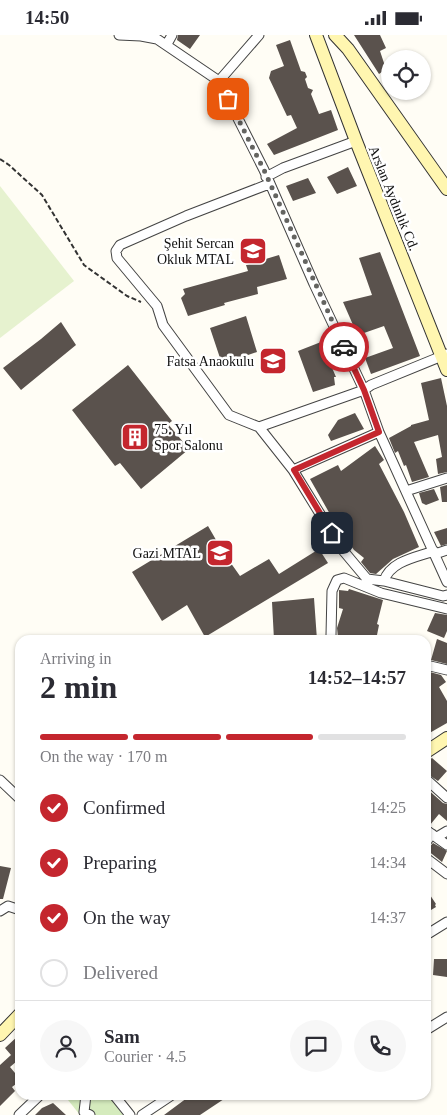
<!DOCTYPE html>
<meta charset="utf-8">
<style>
:root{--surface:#fff;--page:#f7f7f7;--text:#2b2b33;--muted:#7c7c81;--line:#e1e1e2;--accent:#c4262e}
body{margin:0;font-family:"Times New Roman",serif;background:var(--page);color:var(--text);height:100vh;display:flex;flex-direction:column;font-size:19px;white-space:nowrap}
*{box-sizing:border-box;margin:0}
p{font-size:16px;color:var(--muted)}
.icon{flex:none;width:28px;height:28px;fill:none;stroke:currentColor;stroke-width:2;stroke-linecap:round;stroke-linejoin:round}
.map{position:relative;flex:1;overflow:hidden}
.panel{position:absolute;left:15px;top:600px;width:416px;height:465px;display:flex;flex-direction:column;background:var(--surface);border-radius:15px;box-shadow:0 1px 4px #0004}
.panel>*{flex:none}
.buttons{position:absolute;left:381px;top:15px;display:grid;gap:10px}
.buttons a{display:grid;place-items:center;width:50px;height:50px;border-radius:50%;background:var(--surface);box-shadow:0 1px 4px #0004;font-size:25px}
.pin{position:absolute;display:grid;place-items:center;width:42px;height:42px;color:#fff;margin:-21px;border-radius:10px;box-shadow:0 2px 8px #0006}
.courier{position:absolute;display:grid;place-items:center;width:50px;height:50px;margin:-25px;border:4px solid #c4262e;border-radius:50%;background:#fff;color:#222;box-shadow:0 1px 6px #0007}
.overview em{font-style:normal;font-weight:600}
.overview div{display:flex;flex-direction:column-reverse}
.overview{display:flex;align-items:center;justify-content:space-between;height:85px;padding:0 25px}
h1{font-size:32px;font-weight:600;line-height:38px}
.bar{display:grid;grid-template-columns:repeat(4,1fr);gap:8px 5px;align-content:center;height:60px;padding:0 25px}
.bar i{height:6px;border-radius:4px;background:var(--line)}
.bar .selected{background:var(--accent)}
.bar p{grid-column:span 4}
.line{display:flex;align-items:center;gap:12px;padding:0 25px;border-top:1px solid var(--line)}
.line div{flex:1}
.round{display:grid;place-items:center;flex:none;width:52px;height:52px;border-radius:26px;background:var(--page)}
ol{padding:0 25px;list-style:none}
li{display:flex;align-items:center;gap:15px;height:55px}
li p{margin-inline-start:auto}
li .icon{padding:5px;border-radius:50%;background:var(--accent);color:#fff;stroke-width:4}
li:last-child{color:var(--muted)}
li i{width:28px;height:28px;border:2px solid var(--line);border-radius:50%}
.status{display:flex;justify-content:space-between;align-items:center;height:35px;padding:0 25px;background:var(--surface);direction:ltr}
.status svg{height:14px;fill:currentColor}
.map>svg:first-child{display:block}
</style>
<div class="status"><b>14:50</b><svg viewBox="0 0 49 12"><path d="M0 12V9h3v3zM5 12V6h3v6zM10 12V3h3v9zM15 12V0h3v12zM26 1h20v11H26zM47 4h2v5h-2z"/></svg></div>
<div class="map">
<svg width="447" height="1080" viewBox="0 0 447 1080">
<rect width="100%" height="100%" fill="#fffdf5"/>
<!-- green -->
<path fill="#d5ebbd" d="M64 1060H108L123 1080H80Z"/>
<!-- pitch -->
<path fill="#e6f2cf" d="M0 151 74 246 0 303Z"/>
<!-- building -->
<path fill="#5a524d" d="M178 0H200L190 14 177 5Z
M354 0H380L386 13 380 16 386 34 379 39Z
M290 5 301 36 305 37 307 42 305 44 308 53 313 55 311 59 319 79 331 75 338 95 274 120 267 109 297 93 291 80 287 81 269 43 271 36 284 31 276 10Z
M348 132 357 151 337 159 327 142Z
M308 143 316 158 293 166 286 151Z
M380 217 420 321 371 339 365 323 393 313 384 291 364 298 363 297 357 299 343 267 372 260 359 223Z
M279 220 287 244 257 252 258 259 224 268 225 270 188 281 181 263 185 259 183 254 248 236 246 230Z
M246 281 257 317 222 329 210 293Z
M61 287 76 310 21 355 3 333 41 304Z
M321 307 336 342H334L335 350 313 357 298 316Z
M128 330 172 386 168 389 189 414 141 454 120 428 115 431 72 375Z
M441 343 447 371V437L438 439 436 424 442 422 438 400 414 407 429 442 412 447 406 430 404 431 398 416 395 418 389 403 411 391V390L429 385 421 348Z
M355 378 364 394 331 406 328 400 338 385Z
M375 411 384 425 379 429 404 477 419 512 393 524 376 539 370 538 361 527 364 523 354 515 349 508 347 509 310 444 338 430 341 436Z
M447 450V467H442L440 452Z
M434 454 439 465 426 470 422 468 419 458Z
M208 491 223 517 240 541 269 524 279 539 319 514 328 528 205 602 187 570 162 586 132 537Z
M447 493V509L441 511 434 497Z
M349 554 383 565 377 589 379 590 376 605H345L338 603 337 593 343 574 339 573V555L348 556Z
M314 563 317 605H274L272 567Z
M435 578 447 580V596L444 603 427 596Z
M437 604 447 608V629L431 625Z
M426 636 441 640 446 647 439 652 447 666V688L426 700Z
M432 723 447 736 438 746 426 738V727Z
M426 753 443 768 447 769V786L439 779 430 790 426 789V771L430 766 426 763Z
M433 808 447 816 442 827 427 815Z
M0 831 11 833 3 864H0Z
M426 854 436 869 435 870 436 872 426 878Z
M434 924H447V942L433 940Z
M20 999V1029L17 1026 10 1032 20 1044V1046L12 1052 15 1056 0 1071V1030L11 1020 5 1013Z
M191 1060H230L200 1080H164Z
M53 1068 66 1080H35L42 1073Z"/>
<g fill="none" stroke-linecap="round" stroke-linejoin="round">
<!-- street casing -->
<g stroke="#444" stroke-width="11">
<path id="street" d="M119 0 141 1 157 4 219 46 264 135 314 249 364 355 379 397 447 547
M167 9 172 0
M219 46 259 0
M266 142 283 133 356 106
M269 149 186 181 120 210 116 216 117 223 157 271 163 290 229 380 259 392 364 355 371 350 447 319
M259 392 293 435 341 513 367 544 384 546 443 561 447 560
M293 435 379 397
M406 456 447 443
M435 519 447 515
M384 546C390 526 417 522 434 516
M332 605 331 600 332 556 337 545 344 543 381 558 447 574
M426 630 447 635
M426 744 447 763
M0 745 20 764
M426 795 447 810
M437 802 447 796
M426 807 432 799
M426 823 447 839
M0 876 8 871 20 875
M426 900 447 887
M426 995 447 982
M86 1060 84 1077 90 1080
M114 1060 130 1080
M19 1080 40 1060
M142 1080 172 1060"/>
</g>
<!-- secondary casing -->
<g stroke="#333" stroke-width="14">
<path id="secondary" d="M316 0 356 106 447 335
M335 0 348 14 447 154
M426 717 447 703
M0 1000 20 979"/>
</g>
<!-- path -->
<path stroke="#333" stroke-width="2" stroke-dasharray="5 2.5" stroke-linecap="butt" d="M0 124 9 130 42 160 84 230 127 261 141 267"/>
<!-- street -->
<use href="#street" stroke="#fff" stroke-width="9"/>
<!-- secondary -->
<use href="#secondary" stroke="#fff6b0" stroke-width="12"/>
</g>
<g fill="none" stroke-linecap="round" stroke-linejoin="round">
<!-- done -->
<path stroke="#646461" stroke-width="5" stroke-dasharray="0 9" d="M228 64 264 135 344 312"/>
<!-- route -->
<path stroke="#c4262e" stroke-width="6" d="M332 498 294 435 379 397 364 355 344 312"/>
</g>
<!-- icons -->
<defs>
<g id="school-square" transform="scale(1.4375)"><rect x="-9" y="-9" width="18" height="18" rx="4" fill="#c4262e" stroke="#fff"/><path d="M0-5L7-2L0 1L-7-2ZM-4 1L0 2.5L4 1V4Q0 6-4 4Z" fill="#fff"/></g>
<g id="building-square" transform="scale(1.4375)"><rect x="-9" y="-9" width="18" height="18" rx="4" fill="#c4262e" stroke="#fff"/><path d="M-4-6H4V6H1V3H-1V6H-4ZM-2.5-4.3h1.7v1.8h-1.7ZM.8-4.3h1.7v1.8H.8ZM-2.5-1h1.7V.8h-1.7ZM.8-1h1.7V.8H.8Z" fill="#fff"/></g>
</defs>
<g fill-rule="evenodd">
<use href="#school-square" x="253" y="216"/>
<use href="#school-square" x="273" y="326"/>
<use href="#building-square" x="135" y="402"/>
<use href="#school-square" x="220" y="518"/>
</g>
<g text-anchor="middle" stroke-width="5" stroke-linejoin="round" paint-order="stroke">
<!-- street labels -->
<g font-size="14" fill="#111" stroke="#fff">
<text transform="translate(394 163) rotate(68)" y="5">Arslan Aydınlık Cd.</text>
</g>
<!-- poi labels -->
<g font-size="14" fill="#111" stroke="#fff" text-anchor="end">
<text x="234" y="213">Şehit Sercan<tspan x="234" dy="16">Okluk MTAL</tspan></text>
<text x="254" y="331">Fatsa Anaokulu</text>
<text x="154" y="399" text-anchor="start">75. Yıl<tspan x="154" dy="16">Spor Salonu</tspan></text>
<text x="201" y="523">Gazi MTAL</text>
</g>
</g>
</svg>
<div class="buttons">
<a><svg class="icon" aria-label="locate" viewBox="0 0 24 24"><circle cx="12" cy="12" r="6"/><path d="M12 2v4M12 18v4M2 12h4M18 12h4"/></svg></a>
</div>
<div class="pin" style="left:228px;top:64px;background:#ea580c"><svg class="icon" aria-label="bag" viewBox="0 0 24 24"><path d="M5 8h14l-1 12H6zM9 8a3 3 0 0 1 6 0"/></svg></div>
<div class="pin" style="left:332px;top:498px;background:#1f2937"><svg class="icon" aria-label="home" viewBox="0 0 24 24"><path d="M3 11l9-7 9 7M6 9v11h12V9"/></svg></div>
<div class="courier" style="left:344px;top:312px"><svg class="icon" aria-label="car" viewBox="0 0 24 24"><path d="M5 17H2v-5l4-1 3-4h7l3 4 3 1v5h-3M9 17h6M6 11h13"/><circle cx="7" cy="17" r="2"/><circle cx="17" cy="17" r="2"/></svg></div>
<section class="panel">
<div class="overview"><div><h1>2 min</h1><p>Arriving in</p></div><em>14:52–14:57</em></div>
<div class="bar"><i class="selected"></i><i class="selected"></i><i class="selected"></i><i></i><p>On the way · 170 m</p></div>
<ol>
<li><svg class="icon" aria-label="check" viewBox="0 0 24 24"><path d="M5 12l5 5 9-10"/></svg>Confirmed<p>14:25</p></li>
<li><svg class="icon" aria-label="check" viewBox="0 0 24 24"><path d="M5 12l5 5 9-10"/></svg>Preparing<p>14:34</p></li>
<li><svg class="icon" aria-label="check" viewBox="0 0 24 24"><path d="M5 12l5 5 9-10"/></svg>On the way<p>14:37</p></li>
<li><i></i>Delivered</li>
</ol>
<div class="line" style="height:90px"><a class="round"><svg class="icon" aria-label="person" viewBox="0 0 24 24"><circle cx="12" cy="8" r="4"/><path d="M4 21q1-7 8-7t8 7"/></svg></a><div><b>Sam</b><p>Courier · 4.5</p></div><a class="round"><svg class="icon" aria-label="chat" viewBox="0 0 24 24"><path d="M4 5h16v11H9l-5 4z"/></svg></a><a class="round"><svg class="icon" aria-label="phone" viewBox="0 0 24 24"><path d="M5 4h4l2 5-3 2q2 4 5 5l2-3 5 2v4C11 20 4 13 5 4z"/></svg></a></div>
</section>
</div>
